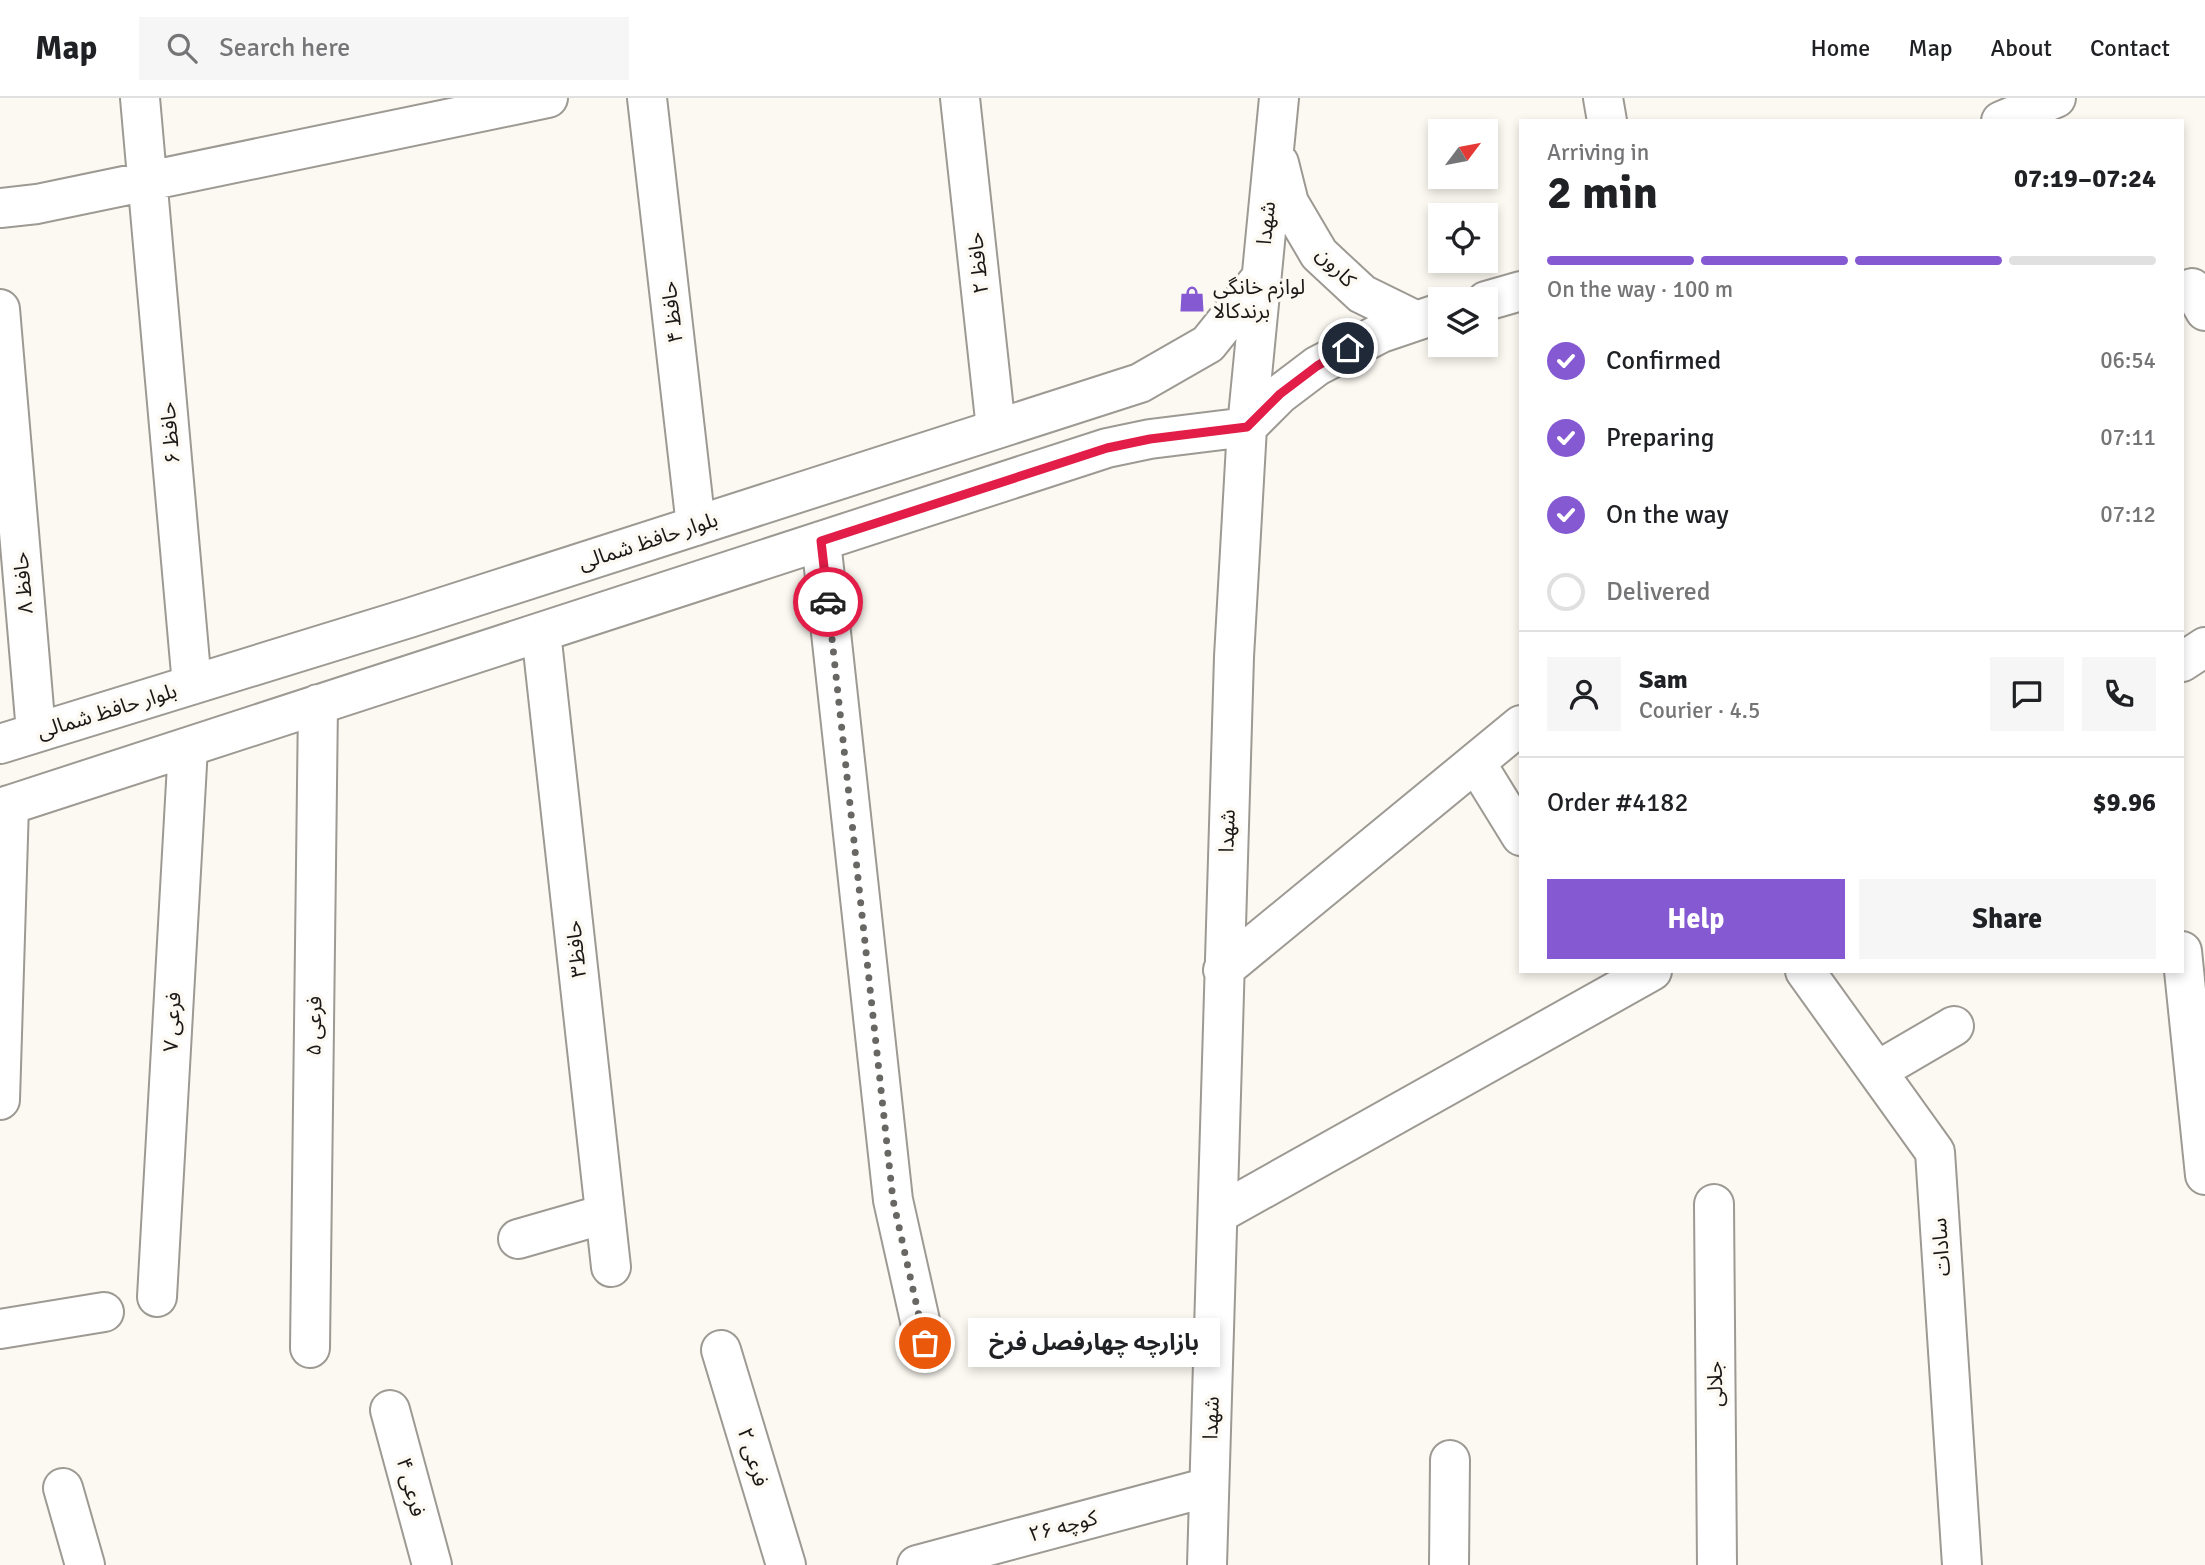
<!DOCTYPE html>
<meta charset="utf-8">
<style>
:root{--surface:#fff;--page:#f6f6f6;--text:#202124;--muted:#757577;--line:#e0e0e0;--accent:#8459d2}
body{margin:0;font-family:Signika,"Noto Sans Arabic",sans-serif;background:var(--page);color:var(--text);height:100vh;display:flex;flex-direction:column;font-size:26px;white-space:nowrap}
*{box-sizing:border-box;margin:0}
p{font-size:23px;color:var(--muted)}
.icon{flex:none;width:38px;height:38px;fill:none;stroke:currentColor;stroke-width:2;stroke-linecap:round;stroke-linejoin:round}
.map{position:relative;flex:1;overflow:hidden}
.details{position:absolute;left:1519px;top:21px;width:665px;height:854px;display:flex;flex-direction:column;background:var(--surface);border-radius:0px;box-shadow:0 4px 10px #0003}
.details>*{flex:none}
.needle{width:46px;rotate:58deg}
.fabs{position:absolute;left:1428px;top:21px;display:grid;gap:14px}
.fabs a{display:grid;place-items:center;width:70px;height:70px;border-radius:0px;background:var(--surface);box-shadow:0 4px 10px #0003;font-size:35px}
.pin{position:absolute;display:grid;place-items:center;width:60px;height:60px;color:#fff;margin:-30px;border:4px solid #fff;border-radius:50%;box-shadow:0 2px 7px #0007}
.courier{position:absolute;display:grid;place-items:center;width:70px;height:70px;margin:-35px;border:5px solid #e11d48;border-radius:50%;background:#fff;color:#222;box-shadow:0 2px 9px #0007}
.bubble{position:absolute;height:49px;border-radius:0px;background:var(--surface);box-shadow:0 4px 10px #0003;font-size:23px;font-weight:700;line-height:49px;text-align:center}
.overview em{font-style:normal;font-weight:700}
.overview div{display:flex;flex-direction:column-reverse}
.overview{display:flex;align-items:center;justify-content:space-between;height:119px;padding:0 28px}
h1{font-size:46px;font-weight:700;line-height:52px}
.bar{display:grid;grid-template-columns:repeat(4,1fr);gap:10px 7px;align-content:center;height:84px;padding:0 28px}
.bar i{height:9px;border-radius:5px;background:var(--line)}
.bar .on{background:var(--accent)}
.bar p{grid-column:span 4}
.line{display:flex;align-items:center;gap:18px;padding:0 28px;border-top:2px solid var(--line)}
.line div{flex:1}
.round{display:grid;place-items:center;flex:none;width:74px;height:74px;border-radius:0px;background:var(--page)}
ol{padding:0 28px;list-style:none}
li{display:flex;align-items:center;gap:21px;height:77px}
li p{margin-inline-start:auto}
li .icon{padding:7px;border-radius:50%;background:var(--accent);color:#fff;stroke-width:4}
li:last-child{color:var(--muted)}
li i{width:38px;height:38px;border:4px solid var(--line);border-radius:50%}
.button{display:flex;gap:14px;margin-top:auto;padding:14px 28px}
.button a{flex:1;height:80px;border-radius:0px;background:var(--accent);color:#fff;font-size:28px;font-weight:700;line-height:80px;text-align:center}
.button a+a{background:var(--page);color:var(--text)}
header{display:flex;align-items:center;gap:42px;box-sizing:border-box;height:98px;padding:0 35px;background:var(--surface);border-bottom:2px solid var(--line)}
header strong{font-size:33px}
nav{display:flex;gap:38px;margin-inline-start:auto;font-size:24px}
.search{width:490px;height:63px;background:var(--page);display:flex;align-items:center;gap:18px;box-sizing:border-box;padding:0 24px;border-radius:0px;color:var(--muted);font-size:26px}
.map>svg:first-child{display:block}
</style>
<header>
<strong>Map</strong>
<div class="search"><svg class="icon" aria-label="search" viewBox="0 0 24 24"><circle cx="10" cy="10" r="6"/><path d="M15 15l6 6"/></svg>Search here</div>
<nav><a>Home</a><a>Map</a><a>About</a><a>Contact</a></nav>
</header>
<div class="map">
<svg width="2205" height="1467" viewBox="0 0 2205 1467">
<rect width="100%" height="100%" fill="#fcf9f2"/>
<g fill="none" stroke-linecap="round" stroke-linejoin="round">
<!-- minor casing -->
<g stroke="#9d9993" stroke-width="42">
<path id="minor" d="M140 0 192 587
M647 0 696 428
M960 0 996 331
M1603 0 1607 23
M2001 23 2056 0
M1279 65 1289 105 1319 156 1362 196 1415 222
M0 110 37 106 548 0
M2192 190 2205 213
M1486 203 1521 193
M0 211 36 634
M821 443 893 1102 925 1245
M541 534 611 1169
M2182 564 2205 549
M0 646 409 520 1140 285 1208 246 1261 180
M1476 665 1521 738
M0 710 1107 350 1150 341 1247 329 1280 296 1317 268 1381 235 1440 215
M2182 853 2205 1077
M1223 872 1521 627
M1805 873 1935 1054 1962 1467
M1877 973 1954 928
M0 1002 9 707
M1714 1106 1717 1467
M1218 1116 1652 873
M518 1141 605 1116
M157 1199 188 649
M0 1231 104 1214
M310 1250 318 606
M721 1252 786 1467
M390 1312 432 1467
M63 1390 85 1467
M917 1467 1209 1389
M1207 1467 1234 559 1247 329 1279 0
M1449 1467 1450 1362"/>
</g>
<!-- minor -->
<use href="#minor" stroke="#fff" stroke-width="38"/>
</g>
<g fill="none" stroke-linecap="round" stroke-linejoin="round">
<!-- done -->
<path stroke="#696763" stroke-width="7" stroke-dasharray="0 12.6" d="M828 504 893 1102 925 1245"/>
<!-- route -->
<path stroke="#e11d48" stroke-width="9" d="M828 504 821 443 1107 350 1150 341 1247 329 1280 296 1317 268 1348 250"/>
</g>
<!-- icons -->
<defs>
<g id="shop-bare" transform="scale(2.1)"><path d="M-5-2.5h2.3a2.7 3.5 0 0 1 5.4 0H5L5.5 6h-11ZM-1.5-2.5h3a1.5 2.3 0 0 0-3 0Z" fill="#8459d2" stroke="#fcf9f2" stroke-width="2.5" paint-order="stroke"/></g>
</defs>
<g fill-rule="evenodd">
<use href="#shop-bare" x="1192" y="201"/>
</g>
<g text-anchor="middle" stroke-width="7" stroke-linejoin="round" paint-order="stroke">
<!-- street labels -->
<g font-size="21" fill="#1a1816" stroke="#fcf9f2">
<text transform="translate(1266 125) rotate(-84)" y="7">شهدا</text>
<text transform="translate(978 165) rotate(-96)" y="7">حافظ ۲</text>
<text transform="translate(1336 169) rotate(46)" y="7">کارون</text>
<text transform="translate(672 214) rotate(-97)" y="7">حافظ ۴</text>
<text transform="translate(170 335) rotate(-95)" y="7">حافظ ۶</text>
<text transform="translate(648 443) rotate(-18)" y="7">بلوار حافظ شمالی</text>
<text transform="translate(23 485) rotate(-95)" y="7">حافظ ۸</text>
<text transform="translate(107 613) rotate(-17)" y="7">بلوار حافظ شمالی</text>
<text transform="translate(1227 733) rotate(-88)" y="7">شهدا</text>
<text transform="translate(576 851) rotate(-96)" y="7">حافظ۳</text>
<text transform="translate(172 924) rotate(-87)" y="7">فرعی ۷</text>
<text transform="translate(314 928) rotate(-89)" y="7">فرعی ۵</text>
<text transform="translate(1941 1149) rotate(-94)" y="7">سادات</text>
<text transform="translate(1715 1286) rotate(-91)" y="7">جلالی</text>
<text transform="translate(1211 1320) rotate(-88)" y="7">شهدا</text>
<text transform="translate(753 1359) rotate(73)" y="7">فرعی ۲</text>
<text transform="translate(411 1389) rotate(75)" y="7">فرعی ۴</text>
<text transform="translate(1063 1428) rotate(-15)" y="7">کوچه ۲۶</text>
</g>
<!-- poi labels -->
<g font-size="21" fill="#1a1816" stroke="#fcf9f2" text-anchor="start">
<text x="1213" y="196">لوازم خانگی<tspan x="1213" dy="24">برندکالا</tspan></text>
</g>
</g>
</svg>
<div class="fabs">
<a><svg class="needle" viewBox="-14 -14 28 28"><path d="M0-13l5 13h-10z" fill="#e53935"/><path d="M0 13l5-13h-10z" fill="#757577"/></svg></a>
<a><svg class="icon" aria-label="locate" viewBox="0 0 24 24"><circle cx="12" cy="12" r="6"/><path d="M12 2v4M12 18v4M2 12h4M18 12h4"/></svg></a>
<a><svg class="icon" aria-label="layers" viewBox="0 0 24 24"><path d="M12 4l9 5-9 5-9-5zM3 14l9 5 9-5"/></svg></a>
</div>
<div class="pin" style="left:925px;top:1245px;background:#ea580c"><svg class="icon" aria-label="bag" viewBox="0 0 24 24"><path d="M5 8h14l-1 12H6zM9 8a3 3 0 0 1 6 0"/></svg></div>
<div class="pin" style="left:1348px;top:250px;background:#1f2937"><svg class="icon" aria-label="home" viewBox="0 0 24 24"><path d="M3 11l9-7 9 7M6 9v11h12V9"/></svg></div>
<div class="courier" style="left:828px;top:504px"><svg class="icon" aria-label="car" viewBox="0 0 24 24"><path d="M5 17H2v-5l4-1 3-4h7l3 4 3 1v5h-3M9 17h6M6 11h13"/><circle cx="7" cy="17" r="2"/><circle cx="17" cy="17" r="2"/></svg></div>
<div class="bubble" style="left:968px;top:1220px;width:252px">بازارچه چهارفصل فرخ</div>
<section class="details">
<div class="overview"><div><h1>2 min</h1><p>Arriving in</p></div><em>07:19–07:24</em></div>
<div class="bar"><i class="on"></i><i class="on"></i><i class="on"></i><i></i><p>On the way · 100 m</p></div>
<ol>
<li><svg class="icon" aria-label="check" viewBox="0 0 24 24"><path d="M5 12l5 5 9-10"/></svg>Confirmed<p>06:54</p></li>
<li><svg class="icon" aria-label="check" viewBox="0 0 24 24"><path d="M5 12l5 5 9-10"/></svg>Preparing<p>07:11</p></li>
<li><svg class="icon" aria-label="check" viewBox="0 0 24 24"><path d="M5 12l5 5 9-10"/></svg>On the way<p>07:12</p></li>
<li><i></i>Delivered</li>
</ol>
<div class="line" style="height:126px"><a class="round"><svg class="icon" aria-label="person" viewBox="0 0 24 24"><circle cx="12" cy="8" r="4"/><path d="M4 21q1-7 8-7t8 7"/></svg></a><div><b>Sam</b><p>Courier · 4.5</p></div><a class="round"><svg class="icon" aria-label="chat" viewBox="0 0 24 24"><path d="M4 5h16v11H9l-5 4z"/></svg></a><a class="round"><svg class="icon" aria-label="phone" viewBox="0 0 24 24"><path d="M5 4h4l2 5-3 2q2 4 5 5l2-3 5 2v4C11 20 4 13 5 4z"/></svg></a></div>
<div class="line" style="height:91px"><div>Order #4182</div><b>$9.96</b></div>
<div class="button"><a>Help</a><a>Share</a></div>
</section>
</div>
